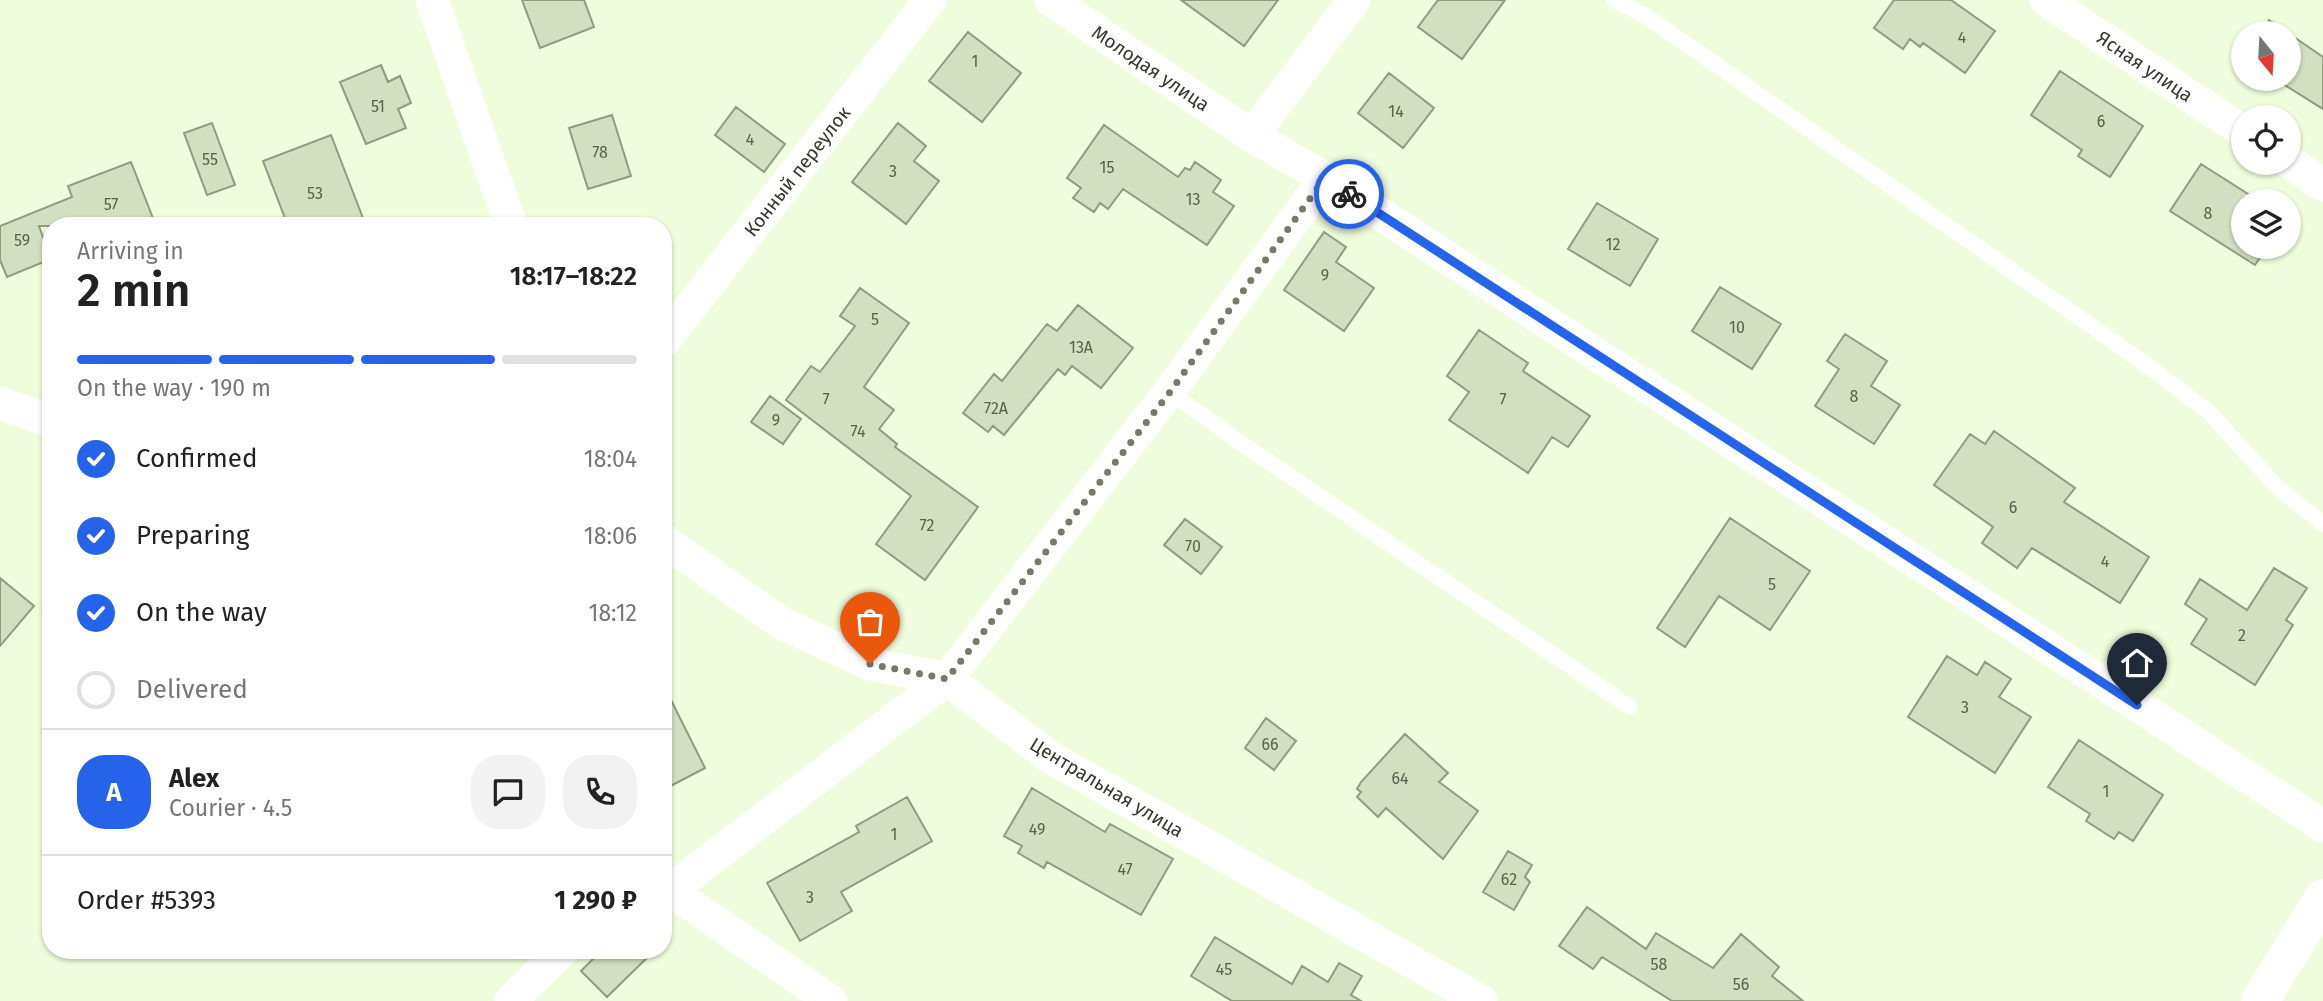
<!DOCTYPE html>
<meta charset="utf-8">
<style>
:root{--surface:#fff;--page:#f2f2f2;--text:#222;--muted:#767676;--line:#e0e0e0;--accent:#2563eb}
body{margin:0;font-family:"Fira Sans",sans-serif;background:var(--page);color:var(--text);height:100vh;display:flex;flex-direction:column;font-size:26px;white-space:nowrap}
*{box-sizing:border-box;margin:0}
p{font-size:23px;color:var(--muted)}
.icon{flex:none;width:38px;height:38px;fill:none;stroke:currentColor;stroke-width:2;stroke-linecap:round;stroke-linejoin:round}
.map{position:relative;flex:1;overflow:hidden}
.sheet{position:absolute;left:42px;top:217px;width:630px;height:742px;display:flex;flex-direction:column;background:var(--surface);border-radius:28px;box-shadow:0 2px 5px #0004}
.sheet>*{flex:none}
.needle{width:46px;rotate:162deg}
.controls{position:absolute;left:2231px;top:21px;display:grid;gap:14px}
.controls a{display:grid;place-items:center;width:70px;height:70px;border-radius:50%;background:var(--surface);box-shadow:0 2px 5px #0004;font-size:35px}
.pin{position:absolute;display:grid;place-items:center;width:60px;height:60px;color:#fff;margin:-72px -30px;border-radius:50% 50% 50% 0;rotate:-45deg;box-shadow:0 0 7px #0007}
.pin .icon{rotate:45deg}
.courier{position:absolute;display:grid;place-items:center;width:70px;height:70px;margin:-35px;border:5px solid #2563eb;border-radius:50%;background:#fff;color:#222;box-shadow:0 2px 9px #0007}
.headline em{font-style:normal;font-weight:600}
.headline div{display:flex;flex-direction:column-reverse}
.headline{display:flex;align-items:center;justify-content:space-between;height:119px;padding:0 35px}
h1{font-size:46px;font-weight:600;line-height:52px}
.bar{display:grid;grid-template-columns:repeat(4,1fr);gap:10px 7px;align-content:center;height:84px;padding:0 35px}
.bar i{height:9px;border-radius:5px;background:var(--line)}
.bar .on{background:var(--accent)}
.bar p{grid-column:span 4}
.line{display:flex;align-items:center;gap:18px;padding:0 35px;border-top:2px solid var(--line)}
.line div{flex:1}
.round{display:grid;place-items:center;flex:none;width:74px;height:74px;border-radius:28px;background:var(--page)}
ol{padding:0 35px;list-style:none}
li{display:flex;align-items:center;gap:21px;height:77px}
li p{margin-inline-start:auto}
li .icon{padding:7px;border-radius:50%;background:var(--accent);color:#fff;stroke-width:4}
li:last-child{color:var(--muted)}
li i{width:38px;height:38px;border:4px solid var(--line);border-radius:50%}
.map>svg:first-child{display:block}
</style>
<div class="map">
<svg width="2323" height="1001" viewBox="0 0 2323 1001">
<rect width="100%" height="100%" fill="#effddc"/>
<!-- building -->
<path fill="#d2dfc0" stroke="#8f9c7e" stroke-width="2" d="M522 0H584L594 27 540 48Z
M1181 0H1278L1244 46Z
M1438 0H1505L1462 59 1418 27Z
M1894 0H1951L1995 31 1965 73 1923 43 1920 47 1910 39 1903 49 1874 28Z
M2269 20 2323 57V109L2275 79H2289V33H2260Z
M968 32 1021 73 982 122 929 81Z
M381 65 388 82 400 76 411 103 398 109 406 128 366 144 340 82Z
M2060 71 2143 126 2110 177 2078 156 2082 150 2031 115Z
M1389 73 1434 108 1403 148 1358 113Z
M736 107 785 144 764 172 715 135Z
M612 115 631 176 588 189 569 128Z
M212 123 235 185 207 195 184 133Z
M898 123 926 146 914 161 939 181 906 224 852 182Z
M1104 125 1178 177 1185 168 1190 170 1195 162 1221 180 1213 192 1234 206 1207 245 1123 189 1108 209 1100 203 1094 212 1073 198 1081 188 1067 178Z
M331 135 366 226H288L263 161Z
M131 162 156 226H39L51 259 7 277 0 260V226L72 197 68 186Z
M2201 164 2259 201H2244V247H2267L2255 265 2170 211Z
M1597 203 1658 239 1630 286 1568 249Z
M1324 232 1346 247 1336 262 1374 288 1344 331 1284 290Z
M1720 287 1781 324 1752 369 1692 331Z
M860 288 909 323 864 387 894 410 879 429 897 444 895 447 978 507 925 580 876 544 911 496 786 400 811 366 820 372 855 326 840 316Z
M1078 305 1133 348 1101 388 1072 366 1065 375 1058 369 1004 435 993 426 988 432 963 413 994 374 1002 381 1047 324 1057 331Z
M1479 330 1528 363 1523 371 1590 416 1568 447 1552 437 1528 473 1449 420 1469 392 1447 376Z
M1845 334 1887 361 1871 386 1900 405 1874 444 1815 406 1839 369 1827 361Z
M770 396 801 419 783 444 751 422Z
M1994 431 2075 488 2064 502 2149 557 2120 603 2032 548 2017 568 1982 543 1993 527 1934 485 1970 434 1985 444Z
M1730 518 1810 571 1770 630 1719 596 1685 647 1657 628Z
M1185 519 1222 547 1201 574 1164 545Z
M2274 568 2307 588 2286 620 2293 625 2255 685 2191 644 2207 619 2185 604 2200 579 2247 610Z
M0 578 34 606 0 646Z
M1947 656 1977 675 1985 662 2011 679 1999 697 2031 717 1995 773 1908 717Z
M663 684 705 768 663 790Z
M1266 718 1296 741 1274 770 1245 748Z
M1405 734 1448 773 1439 782 1478 811 1443 859 1386 808 1378 817 1357 797 1361 792 1357 789 1361 782Z
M2079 740 2163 795 2133 841 2119 832 2114 839 2086 821 2090 814 2048 787Z
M1032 788 1105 832 1110 824 1173 859 1141 915 1047 862 1044 868 1018 853 1022 846 1004 836Z
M907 797 932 841 841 892 852 911 800 941 767 883 859 832 856 826Z
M1508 851 1532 865 1525 877 1530 882 1514 910 1483 892Z
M1587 907 1646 949 1656 933 1713 968 1741 934 1779 967 1772 976 1803 1001H1672L1602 957 1593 969 1559 946Z
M1215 937 1292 984 1302 966 1328 982 1339 963 1362 976 1351 995 1361 1001H1232L1191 976Z
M602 950H655L607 997 581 971Z"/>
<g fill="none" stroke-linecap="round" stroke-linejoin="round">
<!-- lane -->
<path stroke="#fff" stroke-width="16" d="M1614 0 1646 16 2140 360 2209 412 2277 487 2323 524
M1169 392 1247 447 1630 707"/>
<!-- street -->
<path stroke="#fff" stroke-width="33" d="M432 0 511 226
M1051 0 1252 136 1325 178 2323 826
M2046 0 2244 132
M1252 136 1354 0
M2289 162 2323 185
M663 342 930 0
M0 403 51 421
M663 540 781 623 870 664 947 679 1050 757 1481 1001
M663 889 670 890 831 1001
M670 890 947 679 1169 392 1325 178
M511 1001 562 950"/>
<!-- secondary -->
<path stroke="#fff" stroke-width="38" d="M2260 1001 2323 898"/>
</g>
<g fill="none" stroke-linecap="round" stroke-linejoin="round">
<!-- done -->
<path stroke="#747c68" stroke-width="7" stroke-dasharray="0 12.6" d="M870 664 947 679 1170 392 1325 178 1349 194"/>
<!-- route -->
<path stroke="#2563eb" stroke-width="9" d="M1349 194 2137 705"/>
</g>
<g text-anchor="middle" stroke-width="6" stroke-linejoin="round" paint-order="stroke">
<!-- number labels -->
<g font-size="16" fill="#5a6150">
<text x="1962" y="43">4</text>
<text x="975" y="67">1</text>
<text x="378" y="112">51</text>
<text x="1396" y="117">14</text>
<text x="2101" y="127">6</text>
<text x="750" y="145">4</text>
<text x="600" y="158">78</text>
<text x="210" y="165">55</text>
<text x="1107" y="173">15</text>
<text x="893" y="177">3</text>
<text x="315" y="199">53</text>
<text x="1193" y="205">13</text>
<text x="111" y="210">57</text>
<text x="2208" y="219">8</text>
<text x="22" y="246">59</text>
<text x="1613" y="250">12</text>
<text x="1325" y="281">9</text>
<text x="875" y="325">5</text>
<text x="1737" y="333">10</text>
<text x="1081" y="353">13А</text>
<text x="1854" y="402">8</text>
<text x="826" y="405">7</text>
<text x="1503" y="405">7</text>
<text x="996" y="414">72А</text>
<text x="776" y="426">9</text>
<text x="858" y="437">74</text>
<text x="2013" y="513">6</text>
<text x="927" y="531">72</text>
<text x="1193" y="552">70</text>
<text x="2105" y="567">4</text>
<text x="1772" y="590">5</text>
<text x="2242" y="641">2</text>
<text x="1965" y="713">3</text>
<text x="1270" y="750">66</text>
<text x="1400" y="784">64</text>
<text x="2106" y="797">1</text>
<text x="1037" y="835">49</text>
<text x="894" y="840">1</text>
<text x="1125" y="875">47</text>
<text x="1509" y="885">62</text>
<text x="810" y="903">3</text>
<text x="1659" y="970">58</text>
<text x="1224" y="975">45</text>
<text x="1741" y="990">56</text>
</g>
<!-- street labels -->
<g font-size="19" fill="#32372a" stroke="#fff">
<text transform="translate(2145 66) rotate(34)" y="7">Ясная улица</text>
<text transform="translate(1151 68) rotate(34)" y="7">Молодая улица</text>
<text transform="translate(797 171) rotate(-52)" y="7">Конный переулок</text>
<text transform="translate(1107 787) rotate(31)" y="7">Центральная улица</text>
</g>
</g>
</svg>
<div class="controls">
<a><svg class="needle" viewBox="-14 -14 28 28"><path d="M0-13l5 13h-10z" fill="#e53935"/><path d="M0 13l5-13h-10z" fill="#767676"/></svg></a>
<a><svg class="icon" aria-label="locate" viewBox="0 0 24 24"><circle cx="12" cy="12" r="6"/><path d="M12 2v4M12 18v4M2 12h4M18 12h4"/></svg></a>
<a><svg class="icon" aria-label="layers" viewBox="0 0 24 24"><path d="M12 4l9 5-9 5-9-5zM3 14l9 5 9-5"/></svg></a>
</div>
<div class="pin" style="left:870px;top:664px;background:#ea580c"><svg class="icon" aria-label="bag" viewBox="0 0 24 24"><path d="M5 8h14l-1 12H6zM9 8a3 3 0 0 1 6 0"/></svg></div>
<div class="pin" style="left:2137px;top:705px;background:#1f2937"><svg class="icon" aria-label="home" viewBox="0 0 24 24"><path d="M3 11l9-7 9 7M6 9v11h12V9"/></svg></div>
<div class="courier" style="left:1349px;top:194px"><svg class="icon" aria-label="bike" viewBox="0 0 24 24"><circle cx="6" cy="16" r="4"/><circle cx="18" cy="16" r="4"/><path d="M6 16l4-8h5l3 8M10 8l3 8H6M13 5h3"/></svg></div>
<section class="sheet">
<div class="headline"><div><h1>2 min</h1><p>Arriving in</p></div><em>18:17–18:22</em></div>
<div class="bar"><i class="on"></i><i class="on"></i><i class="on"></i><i></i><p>On the way · 190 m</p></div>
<ol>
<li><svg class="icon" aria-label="check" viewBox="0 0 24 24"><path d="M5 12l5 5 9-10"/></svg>Confirmed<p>18:04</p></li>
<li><svg class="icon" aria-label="check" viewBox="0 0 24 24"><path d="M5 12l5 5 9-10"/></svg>Preparing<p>18:06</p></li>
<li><svg class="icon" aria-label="check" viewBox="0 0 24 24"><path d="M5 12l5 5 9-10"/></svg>On the way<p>18:12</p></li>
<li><i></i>Delivered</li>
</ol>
<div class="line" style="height:126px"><b class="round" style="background:var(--accent);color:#fff">A</b><div><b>Alex</b><p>Courier · 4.5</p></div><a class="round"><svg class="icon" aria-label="chat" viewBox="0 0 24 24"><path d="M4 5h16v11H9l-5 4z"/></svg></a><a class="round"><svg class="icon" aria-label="phone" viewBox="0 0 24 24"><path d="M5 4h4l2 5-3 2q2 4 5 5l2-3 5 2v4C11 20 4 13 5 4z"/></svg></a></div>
<div class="line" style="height:91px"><div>Order #5393</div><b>1 290 ₽</b></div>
</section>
</div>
